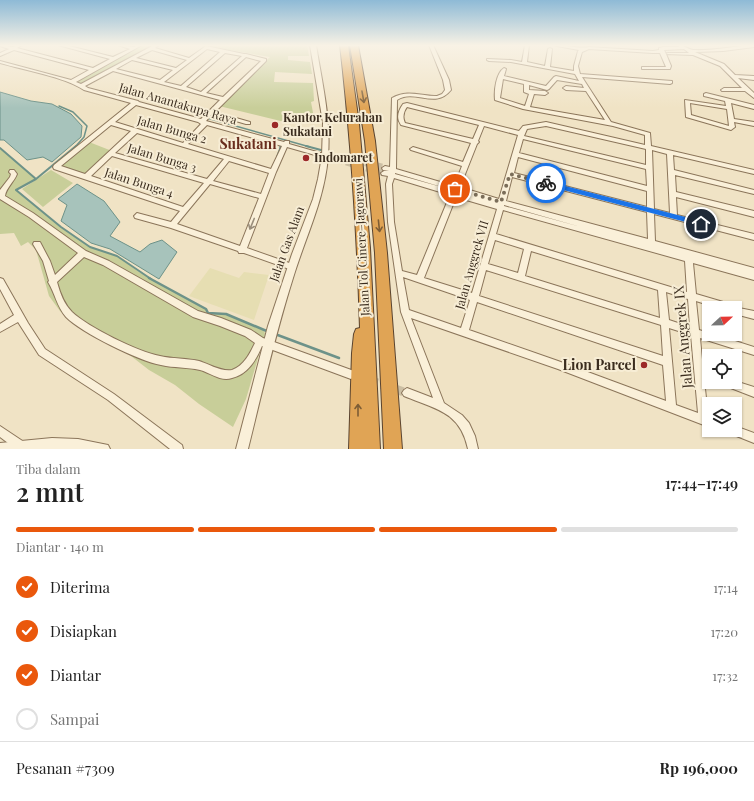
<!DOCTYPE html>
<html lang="id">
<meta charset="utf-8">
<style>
:root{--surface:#fff;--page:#f6f6f6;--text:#222;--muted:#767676;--line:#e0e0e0;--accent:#ea580c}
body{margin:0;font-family:"Playfair Display",serif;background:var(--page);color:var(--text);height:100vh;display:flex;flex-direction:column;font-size:15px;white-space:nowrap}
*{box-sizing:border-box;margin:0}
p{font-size:13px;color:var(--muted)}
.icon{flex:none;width:22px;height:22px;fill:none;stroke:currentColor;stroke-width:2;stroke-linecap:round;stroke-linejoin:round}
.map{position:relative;height:449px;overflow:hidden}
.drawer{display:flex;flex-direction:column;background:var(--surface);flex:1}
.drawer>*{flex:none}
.needle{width:26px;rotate:68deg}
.controls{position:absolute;left:702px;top:301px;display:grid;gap:8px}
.controls a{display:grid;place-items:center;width:40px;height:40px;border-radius:0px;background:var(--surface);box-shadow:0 1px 3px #0004;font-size:20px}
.pin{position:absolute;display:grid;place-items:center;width:34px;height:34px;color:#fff;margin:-17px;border:2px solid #fff;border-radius:50%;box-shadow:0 1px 4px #0007}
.courier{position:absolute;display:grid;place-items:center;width:40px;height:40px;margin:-20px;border:3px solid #1a73e8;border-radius:50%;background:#fff;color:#222;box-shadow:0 1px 5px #0007}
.headline em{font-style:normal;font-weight:600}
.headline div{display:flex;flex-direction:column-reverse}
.headline{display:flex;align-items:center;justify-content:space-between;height:68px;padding:0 16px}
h1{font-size:26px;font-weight:600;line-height:30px}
.bar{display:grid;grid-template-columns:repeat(4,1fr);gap:6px 4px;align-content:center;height:48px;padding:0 16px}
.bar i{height:5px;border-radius:3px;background:var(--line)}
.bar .active{background:var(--accent)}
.bar p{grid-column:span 4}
.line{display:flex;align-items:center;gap:10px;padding:0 16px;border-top:1px solid var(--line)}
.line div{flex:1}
ol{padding:0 16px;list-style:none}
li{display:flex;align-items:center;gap:12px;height:44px}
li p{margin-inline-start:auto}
li .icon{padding:4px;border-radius:50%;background:var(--accent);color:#fff;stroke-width:4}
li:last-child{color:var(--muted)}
li i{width:22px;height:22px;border:2px solid var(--line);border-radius:50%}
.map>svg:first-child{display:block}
</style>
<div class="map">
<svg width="754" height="449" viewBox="0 0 754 449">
<rect width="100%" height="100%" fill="#f0e3c5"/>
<!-- farmland -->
<path fill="#e6deb2" d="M210 268 239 278 244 272 269 275 254 320 189 296Z"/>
<!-- green -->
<path fill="#c8ce99" d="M140 45H157L81 86 72 82Z
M200 45H307L309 56H288V60L310 62 312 74 275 72 274 82 313 83 314 101 311 102 314 118H299L293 124 219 106 270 57Z
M89 142 112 151 85 174 60 165Z
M0 148 36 179 17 190 61 227 90 247 117 256 139 272 206 309 209 313 226 314 264 330 265 334 246 399 233 427 199 404 175 385 149 370 131 356 73 323 60 311 49 296 36 250 28 242 21 246 14 233 0 234Z
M51 170 73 183 43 207 22 189Z"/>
<!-- water -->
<path fill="#a7c3bb" stroke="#6d9289" d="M0 92 31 101 52 104 71 114 82 126 81 137 52 162 43 157 27 160 4 140H0Z
M77 184 104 201 120 222 110 236 140 252 150 244 162 240 177 252 159 279 110 249 91 243 61 221 67 205 58 199Z"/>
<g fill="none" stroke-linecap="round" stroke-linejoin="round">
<!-- stream-far2 -->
<path stroke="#6d9289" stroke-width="1.5" d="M59 106 73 112 87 126 84 137 75 147
M207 118 310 147
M280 147 281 145"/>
<!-- stream-far1 -->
<path stroke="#6d9289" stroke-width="2" d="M306 146 321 150
M0 148 36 179 16 190 61 227 90 247 117 256 151 279
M277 157 281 146
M36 179 76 146"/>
<!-- stream -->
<path stroke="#6d9289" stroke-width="2.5" d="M149 278 206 309 208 313 226 314 269 332
M275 334 339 358"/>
<!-- minor-tunnel-far1 -->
<path stroke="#ccbfa4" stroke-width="7" stroke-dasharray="7 3.5" stroke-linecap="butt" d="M336 159 384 173
M355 160 385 168"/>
<!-- minor-tunnel -->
<path stroke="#ccbfa4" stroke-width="9" stroke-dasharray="9 4.5" stroke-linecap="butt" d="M369 380 407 393"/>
<!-- minor casing -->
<g stroke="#8b755a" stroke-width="2">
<path id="minor" d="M0 45 13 47 17 45H22L17 48 93 68 110 59 58 45H65L113 57 130 49 118 45 134 47 137 45H142L76 82 81 84 154 45H159L155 48 189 58 206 46 244 54H246L266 59V61L215 112 250 122V124H246L212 114 206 121 284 142 285 141H289V144L338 158 339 159 336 161 287 147 276 172 247 248 295 265 296 267 295 269 292 270 244 253H239L238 251 171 228 135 218 134 216 137 213 171 222 180 211 54 169 53 167 54 165 131 103 84 90C65 77 24 70 0 63V61L71 80 89 70 14 50 0 56V53L9 49 0 46ZM207 49 220 52 181 86 164 82ZM152 50 187 60 176 68 136 58ZM225 53 242 56 201 92 186 87ZM246 57 261 61 223 97 206 93ZM132 60 173 70 160 80 116 69ZM113 71 220 100 201 119 139 102 138 101 88 88 85 86ZM136 105 198 122 201 124 183 143 115 122ZM111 125 131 131 85 174 61 166ZM207 125 282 146 271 169 188 144ZM137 133 224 159 207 179 115 153ZM112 156 204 183 183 207 91 176ZM229 161 269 173 261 194 213 181ZM210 184 259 198 240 246 177 224Z
M429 45H433L449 80 451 90C435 110 415 88 397 100L396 169 454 186 462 166 411 150 410 149 413 147 463 162 471 143 401 125C396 118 398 111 403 104L407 103 519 131 523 126 546 122 645 145V135L613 126 523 109 495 100C494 91 496 73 504 68L506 69 504 76 546 86 554 77 556 76 579 81 575 74 511 62 489 61 487 60V59L511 60 522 62 525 45H529L527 62 545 66 548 49 550 48 552 49 550 67 574 71V66L578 51 579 50 557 46 555 45C564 45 581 49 589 47L653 51 659 50V48L663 47H679L678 45C684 45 687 49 693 50 713 51 734 46 754 45V47L723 51 695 52 724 64 735 75 754 76V80L738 78 754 93V98L745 91H722L721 90 724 88H742L720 66 693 55 666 54 671 66 670 69H642V67H666L660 53H653L589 49 582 52 578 66 580 74 672 81V83L670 84 582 77 611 122 650 133 651 146 754 170V174L673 155 674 170 754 190V194L675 175 676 192 754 211V217L676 197 677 215 754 234V240L654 214 655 241 754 268V280L693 263 696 294 730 304 734 307 754 311V319L735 314V308H718L696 301 699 330 709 333V334H713L754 347V355L700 338 703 370 709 371V381L704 379 708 417H709V427L558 369 411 318 444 403 462 415 469 423 475 436 478 449H468C460 411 435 409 404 396L402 393 404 390 407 388 433 398 401 312 388 222 386 184 388 176 382 175 381 173 384 171H389L383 170 382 168 385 166 390 167 392 98C407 89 421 96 437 96L442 94 445 90 443 80ZM684 49 689 53H668L666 54 664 50ZM503 79 524 84V92L529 94 525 106 500 98ZM557 80 582 84 584 88 566 86 563 88 566 90 586 91 605 120 530 107 534 94 545 95 548 93 545 91 529 90V85L547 90 549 89ZM407 107 479 125 473 139 405 123C402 117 404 111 407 107ZM484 126 518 135 499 199 460 187 477 144 479 142 478 141ZM546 126 646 149V165L524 136 527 129ZM523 139 646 169 647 186 519 153ZM652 150 667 154 670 213 654 209ZM518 157 647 191V207L514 173ZM395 173 452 190 395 174ZM512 177 647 212 648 239 506 201ZM394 178 450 195 417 275 402 271 394 222 392 184ZM456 197 497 209 472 293 424 278ZM504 205 581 227 504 206ZM503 210 685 261 687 292 496 234ZM495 240 524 249 518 273 488 264ZM531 251 658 290 660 318 525 276ZM486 270 661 325 663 356 479 296ZM403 277 470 300 461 328 409 310ZM666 292 688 299 690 327 669 320ZM477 302 663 365 666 401 558 361 469 330ZM669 328 691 335 698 413 676 405Z
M706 93 754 105V109L731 103 734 119 754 122V126L734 122 735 127 731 130 686 117 685 100 726 106 725 101 704 96V94ZM690 103 727 109 729 126 691 115Z
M10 170H14L17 174C14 182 6 188 5 196L33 213 86 251 109 261 198 311 221 318 251 330 263 338 354 371 356 374 354 377 351 379 262 346C256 360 248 374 232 378 221 382 211 373 200 370 187 367 174 368 161 365 139 361 82 333 66 317 57 307 55 293 48 282L49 281 43 261 33 244 34 242H40L50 261 55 275 78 253 29 217 0 199V190L10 177 11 174 9 172ZM84 257 103 265 193 317 220 326 245 336 255 343C250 353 244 366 232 370 221 372 209 364 199 361 186 358 173 359 160 356 138 352 88 327 72 312 64 304 60 293 57 282Z
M0 278 3 279 28 323 45 349 114 394 182 445 183 449H170L108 400 39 355 18 322 0 332V324L14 315 0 289Z
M735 381 754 387V397L723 385 721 382H735Z
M0 426 24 442 25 446 24 449H16L0 437Z
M735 426 754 433V443L729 433 727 430H735Z"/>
</g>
<!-- tertiary casing -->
<g stroke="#8b755a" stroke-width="2">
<path id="tertiary" d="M310 45H316C322 82 331 119 328 156 325 199 305 238 293 278 275 335 262 392 248 449H236L268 326 292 254 313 199 318 179 322 156 323 123Z
M52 438 78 439 108 445 110 449H0V443Z"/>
</g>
<!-- motorway casing -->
<g stroke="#59432f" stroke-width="2">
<path id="motorway" d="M340 45H348L359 124 370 248 380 449H349L352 353 354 334 356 329 360 328C357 233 351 139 340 45Z
M350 45H358L375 141 387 253 402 449H384L375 253 365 141Z"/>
</g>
<!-- minor -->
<use href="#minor" fill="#faf0d9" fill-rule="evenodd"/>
<!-- tertiary -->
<use href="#tertiary" fill="#faf0d9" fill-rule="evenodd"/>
<!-- motorway -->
<use href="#motorway" fill="#e0a455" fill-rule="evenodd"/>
</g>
<!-- one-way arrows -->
<defs><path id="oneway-shaft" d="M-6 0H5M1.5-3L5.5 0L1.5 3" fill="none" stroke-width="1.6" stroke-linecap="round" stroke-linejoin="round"/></defs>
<g stroke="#7d5d35">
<use href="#oneway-shaft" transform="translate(363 97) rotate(80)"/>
<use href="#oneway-shaft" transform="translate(379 226) rotate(84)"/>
<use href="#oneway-shaft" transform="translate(358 410) rotate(-90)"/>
</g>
<use stroke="#9a8e7c" href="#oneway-shaft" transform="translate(252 224) rotate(112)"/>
<!-- sky -->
<linearGradient id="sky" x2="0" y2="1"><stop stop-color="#8ebad6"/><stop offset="0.42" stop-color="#f8f2e5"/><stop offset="1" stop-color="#f8f2e5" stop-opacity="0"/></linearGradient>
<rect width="754" height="108" fill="url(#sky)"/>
<!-- route -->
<path fill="#1a73e8" d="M546 181 701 221 704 224 701 226 544 185 543 183Z"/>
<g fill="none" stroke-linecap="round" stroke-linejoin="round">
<!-- done -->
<path stroke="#7a6d59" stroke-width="4" stroke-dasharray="0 7.2" d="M455 189 501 202 510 174 546 183"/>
</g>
<!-- markers -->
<g fill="#9c2929" stroke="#f7edd5" stroke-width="1.5">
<circle cx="275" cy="125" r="4"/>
<circle cx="306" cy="158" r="4"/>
<circle cx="644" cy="365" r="4"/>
</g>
<g text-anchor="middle" stroke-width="4" stroke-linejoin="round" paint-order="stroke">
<!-- street labels -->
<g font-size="12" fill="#3b2d1f" stroke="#f7edd5">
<text transform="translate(178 104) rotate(16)" y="4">Jalan Anantakupa Raya</text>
<text transform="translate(172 130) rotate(16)" y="4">Jalan Bunga 2</text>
<text transform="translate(162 158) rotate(17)" y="4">Jalan Bunga 3</text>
<text transform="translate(139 183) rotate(18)" y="4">Jalan Bunga 4</text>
<text transform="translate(287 244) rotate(-70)" y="4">Jalan Gas Alam</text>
<text transform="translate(362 247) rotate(-93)" y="4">Jalan Tol Cinere–Jagorawi</text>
<text transform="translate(472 265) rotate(-74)" y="4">Jalan Anggrek VII</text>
</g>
<!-- poi labels -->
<g font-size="12" font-weight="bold" fill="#3b2d1f" stroke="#f7edd5" text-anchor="start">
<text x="283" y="122">Kantor Kelurahan<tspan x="283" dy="14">Sukatani</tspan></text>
<text x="314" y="162">Indomaret</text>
</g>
<!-- quarter labels -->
<g font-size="14" font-weight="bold" fill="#692d1d" stroke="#f7edd5">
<text x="248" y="149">Sukatani</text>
</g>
<!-- near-street labels -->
<g font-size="14" fill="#3b2d1f" stroke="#f7edd5">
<text transform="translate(683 337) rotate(-95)" y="5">Jalan Anggrek IX</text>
</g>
<!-- near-poi labels -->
<g font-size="14" font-weight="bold" fill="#3b2d1f" stroke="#f7edd5" text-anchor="end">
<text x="636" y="370">Lion Parcel</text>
</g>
</g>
</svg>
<div class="controls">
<a><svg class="needle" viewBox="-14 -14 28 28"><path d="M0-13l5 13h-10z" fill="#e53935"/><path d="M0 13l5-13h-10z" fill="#767676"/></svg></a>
<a><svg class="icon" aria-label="locate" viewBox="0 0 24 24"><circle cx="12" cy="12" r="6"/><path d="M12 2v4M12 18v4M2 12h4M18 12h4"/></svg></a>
<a><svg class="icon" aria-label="layers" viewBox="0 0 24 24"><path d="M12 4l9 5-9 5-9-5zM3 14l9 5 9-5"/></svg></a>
</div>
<div class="pin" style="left:455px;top:189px;background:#ea580c"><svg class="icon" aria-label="bag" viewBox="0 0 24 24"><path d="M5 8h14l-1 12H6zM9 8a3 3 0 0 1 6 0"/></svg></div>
<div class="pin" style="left:701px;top:224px;background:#1f2937"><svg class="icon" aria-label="home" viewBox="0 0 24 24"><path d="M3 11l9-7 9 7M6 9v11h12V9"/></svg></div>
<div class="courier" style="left:546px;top:183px"><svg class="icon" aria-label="bike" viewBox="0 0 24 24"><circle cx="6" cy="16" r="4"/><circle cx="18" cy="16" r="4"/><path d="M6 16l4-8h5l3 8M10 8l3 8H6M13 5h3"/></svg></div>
</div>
<section class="drawer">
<div class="headline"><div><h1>2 mnt</h1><p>Tiba dalam</p></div><em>17:44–17:49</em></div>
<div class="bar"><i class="active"></i><i class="active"></i><i class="active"></i><i></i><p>Diantar · 140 m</p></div>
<ol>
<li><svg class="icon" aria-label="check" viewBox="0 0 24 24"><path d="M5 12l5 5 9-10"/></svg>Diterima<p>17:14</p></li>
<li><svg class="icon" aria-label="check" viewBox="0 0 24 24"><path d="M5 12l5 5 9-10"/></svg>Disiapkan<p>17:20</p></li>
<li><svg class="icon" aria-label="check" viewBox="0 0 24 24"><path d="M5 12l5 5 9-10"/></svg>Diantar<p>17:32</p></li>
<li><i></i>Sampai</li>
</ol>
<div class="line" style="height:52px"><div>Pesanan #7309</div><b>Rp 196,000</b></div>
</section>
